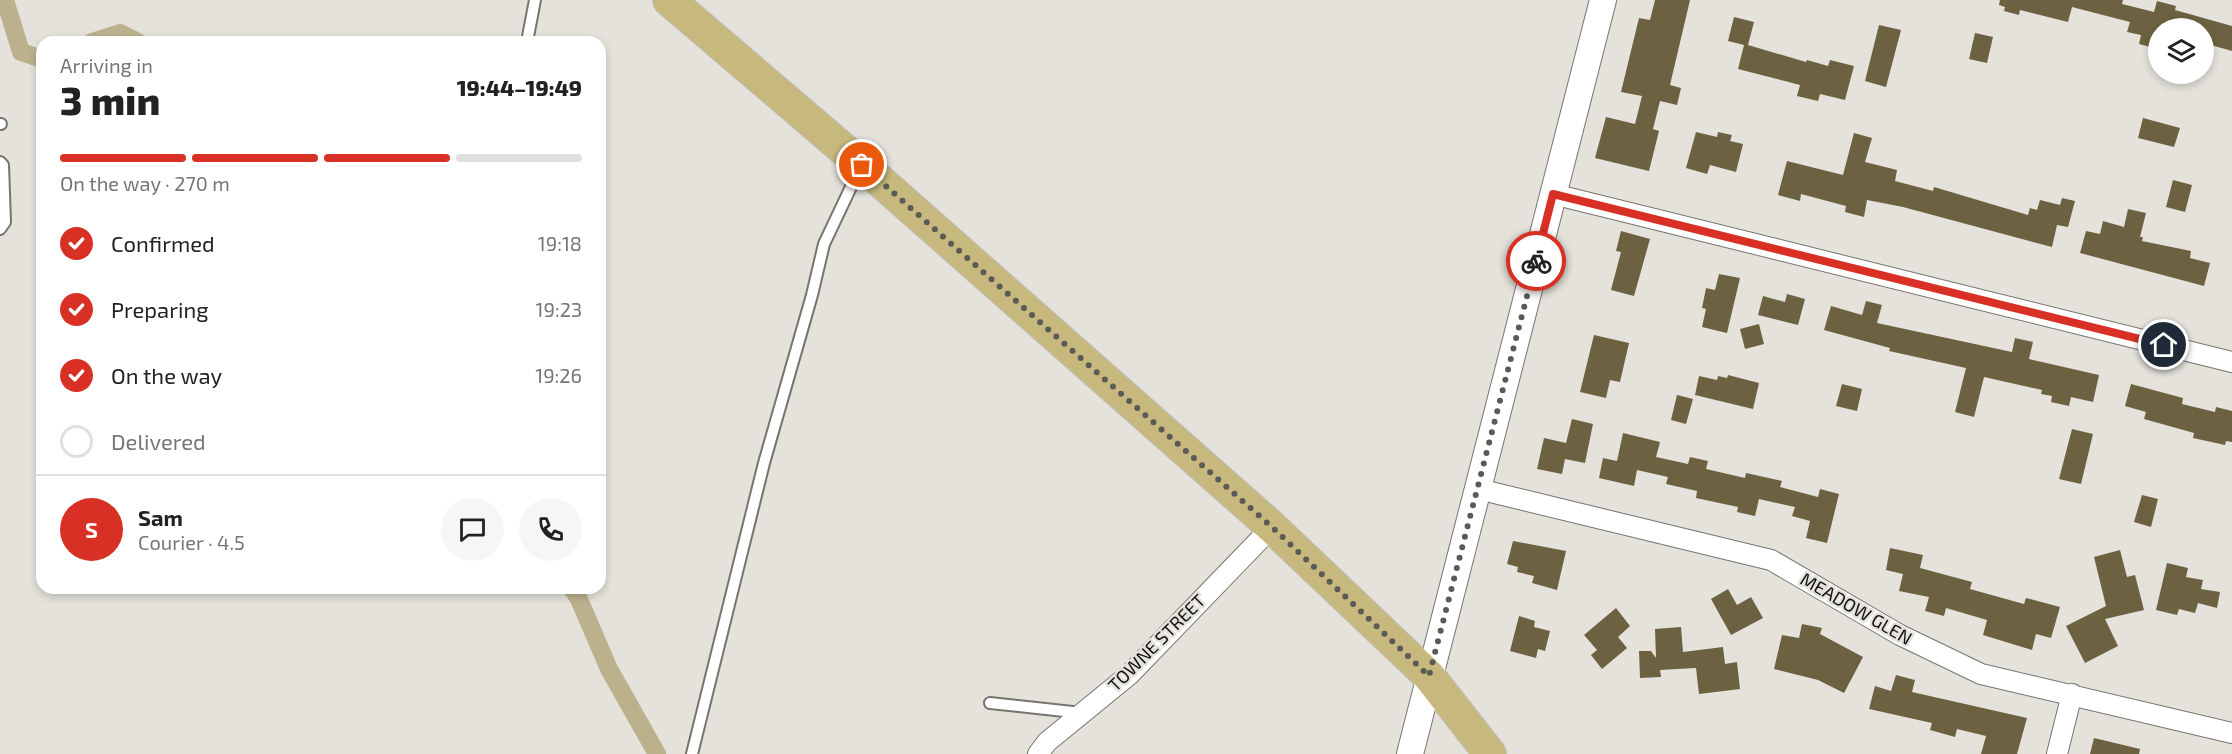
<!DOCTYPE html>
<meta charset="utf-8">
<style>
:root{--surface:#fff;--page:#f6f6f6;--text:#222;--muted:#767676;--line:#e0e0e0;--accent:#d93025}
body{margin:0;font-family:"Exo 2",sans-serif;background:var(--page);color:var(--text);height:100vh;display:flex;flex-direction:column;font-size:22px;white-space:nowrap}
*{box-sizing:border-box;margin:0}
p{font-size:20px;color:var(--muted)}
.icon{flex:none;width:33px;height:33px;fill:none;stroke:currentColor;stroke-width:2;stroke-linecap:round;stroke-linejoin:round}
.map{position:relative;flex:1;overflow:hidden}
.panel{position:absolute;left:36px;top:36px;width:570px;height:558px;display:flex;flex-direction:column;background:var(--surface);border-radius:18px;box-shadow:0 3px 9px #0003}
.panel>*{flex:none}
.buttons{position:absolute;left:2148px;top:18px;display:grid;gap:12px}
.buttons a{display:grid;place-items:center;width:66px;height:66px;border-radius:50%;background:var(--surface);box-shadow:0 3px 9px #0003;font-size:30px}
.pin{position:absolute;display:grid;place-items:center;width:51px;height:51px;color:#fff;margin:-26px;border:3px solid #fff;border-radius:50%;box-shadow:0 2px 6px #0007}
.courier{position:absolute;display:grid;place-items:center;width:60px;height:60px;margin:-30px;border:4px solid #d93025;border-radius:50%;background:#fff;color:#222;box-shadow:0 2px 8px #0007}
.overview em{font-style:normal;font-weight:800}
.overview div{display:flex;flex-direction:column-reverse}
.overview{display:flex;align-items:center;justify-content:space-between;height:102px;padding:0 24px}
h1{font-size:39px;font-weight:800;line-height:45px}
.bar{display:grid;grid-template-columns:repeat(4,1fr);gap:9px 6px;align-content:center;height:72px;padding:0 24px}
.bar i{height:8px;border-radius:4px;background:var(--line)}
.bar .current{background:var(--accent)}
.bar p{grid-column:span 4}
.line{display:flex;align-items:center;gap:15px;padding:0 24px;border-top:2px solid var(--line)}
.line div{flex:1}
.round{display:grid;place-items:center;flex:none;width:63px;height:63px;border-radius:32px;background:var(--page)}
ol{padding:0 24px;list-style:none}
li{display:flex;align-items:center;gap:18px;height:66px}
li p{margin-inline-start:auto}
li .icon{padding:6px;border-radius:50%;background:var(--accent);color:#fff;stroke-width:4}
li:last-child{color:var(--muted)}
li i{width:33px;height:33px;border:3px solid var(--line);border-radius:50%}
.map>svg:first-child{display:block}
</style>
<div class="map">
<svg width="2232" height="754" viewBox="0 0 2232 754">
<rect width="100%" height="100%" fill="#e4e2db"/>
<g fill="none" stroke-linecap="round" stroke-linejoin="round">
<!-- canal -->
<path stroke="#bcb18d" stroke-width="18" d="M5 0 21 52 42 59
M92 42 120 33 138 42
M571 588 578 597 609 669 657 754"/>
</g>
<!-- building -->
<path fill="#6c6241" d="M1655 0H1690L1670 85 1681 88 1677 105 1660 101 1653 129 1659 131 1649 171 1595 158 1606 117 1635 124 1642 96 1621 92 1639 18 1650 20Z
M2000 0H2123L2122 4 2154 12 2157 1 2176 6 2175 10 2232 26V51L2204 43V28H2158V49L2139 44 2141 35 2127 32 2130 22 2072 7 2068 22 2020 10 2019 15 2004 11 2005 7 1999 5Z
M1734 17 1754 22 1748 45 1806 62 1807 60 1828 66 1830 60 1854 66 1845 100 1820 94 1818 101 1797 96 1800 85 1738 69 1744 45 1728 41Z
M1879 25 1901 30 1886 87 1865 81Z
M1975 33 1993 37 1987 63 1969 59Z
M2143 118 2180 128 2174 147 2138 138Z
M1696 132 1717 137 1718 132 1732 135 1730 141 1743 144 1736 172 1710 165 1707 174 1686 168Z
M1854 133 1872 138 1865 162 1897 170 1895 181 1933 191 1934 187 2028 215 2030 208 2037 210 2040 200 2060 205 2062 198 2075 201 2068 227 2057 225 2052 247 1903 207 1867 200 1864 217 1845 212 1846 206 1801 194 1800 201 1778 195 1787 161 1843 175Z
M2173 180 2192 185 2185 212 2166 207Z
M2128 209 2146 213 2140 237H2143L2142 241 2191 251 2190 258 2210 263 2204 286 2080 253 2086 231 2100 234 2103 221 2124 227Z
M1621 231 1650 239 1634 296 1611 290 1621 252 1616 251Z
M1719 274 1740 278 1727 333 1702 327 1706 309 1702 308 1706 288 1715 290Z
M1787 294 1805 299 1798 325 1758 315 1763 296 1785 302Z
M1866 301 1882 305 1877 323 2012 352 2015 338 2033 342 2029 359 2099 375 2093 402 2071 397 2069 406 2051 402 2052 396 2041 394 2042 390 1984 377 1974 417 1955 412 1966 368 1889 351 1890 348 1824 330 1831 306 1862 315Z
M1759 324 1764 344 1745 349 1740 329Z
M1594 335 1629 343 1620 382 1610 380 1606 398 1580 392Z
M1728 375 1759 383 1753 409 1695 395 1699 376 1717 380 1718 376 1727 378Z
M1842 384 1862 389 1857 411 1836 406Z
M2131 384 2183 398 2182 404 2215 412 2216 407 2232 411V442L2226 441 2225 445 2193 438 2194 433 2144 419 2146 412 2125 406Z
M1677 395 1693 399 1686 424 1671 420Z
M1572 419 1593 424 1585 463 1565 459 1562 474 1537 469 1544 438 1566 443Z
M2072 429 2093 434 2081 484 2059 479Z
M1623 433 1660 442 1656 457 1688 464 1690 457 1708 461 1706 469 1745 478 1746 473 1782 481 1780 487 1818 497 1820 489 1839 494 1827 543 1806 538 1810 521 1792 516 1795 507 1759 499 1755 516 1737 512 1738 507 1696 498 1697 491 1666 484 1668 477 1637 470 1634 486 1599 478 1603 458 1617 461Z
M2142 495 2158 499 2151 527 2134 522Z
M1513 541 1566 551 1557 590 1532 583 1534 576 1517 572 1518 567 1507 564Z
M1890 548 1923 555 1920 568 1972 582 1970 589 2024 604 2026 598 2060 607 2051 638 2036 634 2032 650 1983 635 1987 620 1946 608 1944 616 1925 611 1929 597 1899 591 1903 574 1886 570Z
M2120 550 2127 577 2135 575 2144 610 2105 619 2118 646 2085 663 2066 626 2106 606 2094 557Z
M2167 563 2188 568 2186 577 2203 580 2201 589 2220 592 2217 608 2198 603 2195 613 2179 609 2177 615 2156 610Z
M1728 589 1737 605 1751 597 1763 618 1731 635 1711 599Z
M1616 608 1630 626 1618 637 1627 648 1602 669 1591 655 1597 650 1584 635Z
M1519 616 1535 621 1534 627 1550 631 1545 651 1538 649 1536 658 1510 651Z
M1802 624 1822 628 1820 634 1863 657 1844 693 1818 680 1774 669 1782 635 1799 638Z
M1681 627 1683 652 1723 647 1725 664 1737 662 1740 689 1699 694 1696 668 1660 670 1661 677 1640 678 1639 651H1651L1656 658 1655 629Z
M1896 675 1915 680 1912 692 2027 718 2017 754H1981L1986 736 1957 729 1955 737 1930 730 1932 723 1869 709 1875 686 1891 691Z
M2094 738 2140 749 2139 754H2090Z"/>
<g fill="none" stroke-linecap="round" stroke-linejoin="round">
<!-- service casing -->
<g stroke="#76746e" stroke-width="14">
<path id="service" d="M527 42 535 0
M0 124H1
M0 162 3 165 5 222 0 229
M990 703 1082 713
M692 754 764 463 812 295 824 244 860 168"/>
</g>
<!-- minor casing -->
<g stroke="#76746e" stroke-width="22">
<path id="minor" d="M1553 194 2232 362
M1478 489 1771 560 1900 635 1981 674 2232 733
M1038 754 1047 742 1129 675 1272 527
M2057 754 2072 694"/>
</g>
<!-- tertiary casing -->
<g stroke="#76746e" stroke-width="28">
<path id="tertiary" d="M1410 754 1603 0"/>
</g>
<!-- primary casing -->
<g stroke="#c1c1c0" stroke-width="34">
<path id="primary" d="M669 0 862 165 1272 527 1429 676 1490 754"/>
</g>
<!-- service -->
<use href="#service" stroke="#fff" stroke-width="10"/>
<!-- minor -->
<use href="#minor" stroke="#fff" stroke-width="20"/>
<!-- tertiary -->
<use href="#tertiary" stroke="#fff" stroke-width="26"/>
<!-- primary -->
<use href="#primary" stroke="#c7b87e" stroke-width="32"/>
</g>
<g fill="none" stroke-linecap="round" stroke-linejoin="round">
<!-- done -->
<path stroke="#5a5a56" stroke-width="6" stroke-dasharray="0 10.8" d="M862 165 1272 527 1429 676 1536 261"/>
<!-- route -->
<path stroke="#d93025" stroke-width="8" d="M1536 261 1553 194 2164 345"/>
</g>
<g text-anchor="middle" stroke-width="5" stroke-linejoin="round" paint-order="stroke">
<!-- street labels -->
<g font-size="18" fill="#10100e" stroke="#e4e2db">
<text transform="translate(1856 609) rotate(30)" y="6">MEADOW GLEN</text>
<text transform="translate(1157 643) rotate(-45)" y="6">TOWNE STREET</text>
</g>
</g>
</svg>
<div class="buttons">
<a><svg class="icon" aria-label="layers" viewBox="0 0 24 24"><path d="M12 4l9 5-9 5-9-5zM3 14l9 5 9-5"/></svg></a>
</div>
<div class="pin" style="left:862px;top:165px;background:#ea580c"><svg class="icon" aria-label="bag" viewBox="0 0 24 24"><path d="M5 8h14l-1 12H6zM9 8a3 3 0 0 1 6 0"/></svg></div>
<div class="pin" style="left:2164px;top:345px;background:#1f2937"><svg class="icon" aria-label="home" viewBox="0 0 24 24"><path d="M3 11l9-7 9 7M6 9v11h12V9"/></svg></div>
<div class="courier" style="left:1536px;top:261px"><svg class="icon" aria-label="bike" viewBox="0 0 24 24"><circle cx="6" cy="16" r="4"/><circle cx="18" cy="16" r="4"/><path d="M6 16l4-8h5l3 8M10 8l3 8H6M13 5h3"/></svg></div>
<section class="panel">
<div class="overview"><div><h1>3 min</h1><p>Arriving in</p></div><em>19:44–19:49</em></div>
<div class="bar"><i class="current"></i><i class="current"></i><i class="current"></i><i></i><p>On the way · 270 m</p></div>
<ol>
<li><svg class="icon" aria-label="check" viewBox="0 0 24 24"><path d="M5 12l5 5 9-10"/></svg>Confirmed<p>19:18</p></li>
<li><svg class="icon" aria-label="check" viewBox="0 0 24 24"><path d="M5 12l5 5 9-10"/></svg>Preparing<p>19:23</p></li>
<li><svg class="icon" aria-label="check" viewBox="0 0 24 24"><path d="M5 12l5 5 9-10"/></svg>On the way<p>19:26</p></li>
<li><i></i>Delivered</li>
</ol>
<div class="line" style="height:108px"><b class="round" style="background:var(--accent);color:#fff">S</b><div><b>Sam</b><p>Courier · 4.5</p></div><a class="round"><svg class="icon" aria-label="chat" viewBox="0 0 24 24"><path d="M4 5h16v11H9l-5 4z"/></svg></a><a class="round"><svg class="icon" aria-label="phone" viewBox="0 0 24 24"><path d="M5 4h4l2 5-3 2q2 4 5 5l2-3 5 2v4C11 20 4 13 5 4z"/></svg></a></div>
</section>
</div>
